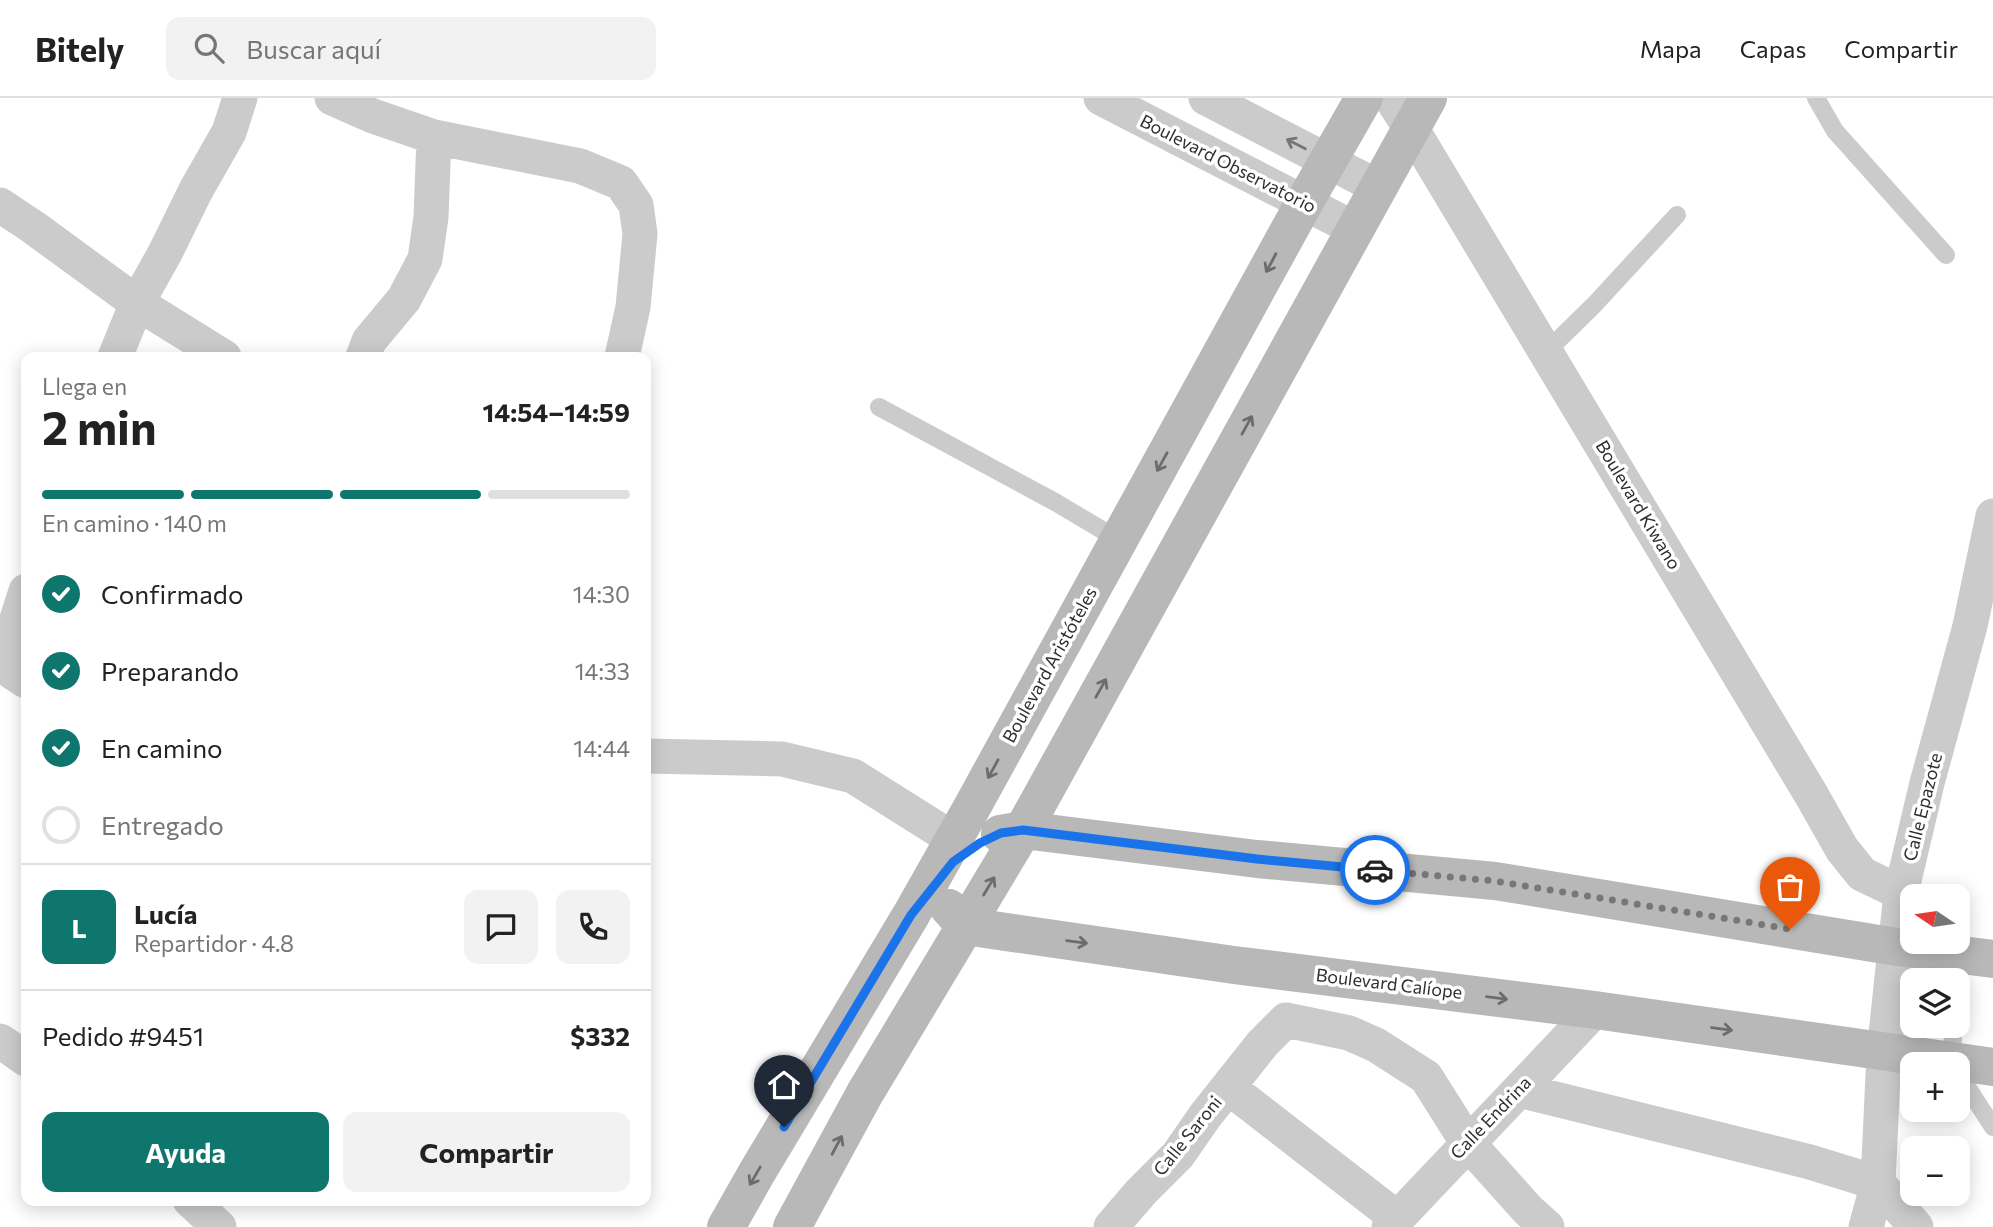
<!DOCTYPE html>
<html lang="es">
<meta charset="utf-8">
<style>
:root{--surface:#fff;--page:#f2f2f2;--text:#222;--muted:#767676;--line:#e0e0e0;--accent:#0f766e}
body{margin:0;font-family:Commissioner,sans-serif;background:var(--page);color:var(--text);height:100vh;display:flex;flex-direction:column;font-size:26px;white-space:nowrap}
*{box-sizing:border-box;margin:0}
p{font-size:23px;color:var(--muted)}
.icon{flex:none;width:38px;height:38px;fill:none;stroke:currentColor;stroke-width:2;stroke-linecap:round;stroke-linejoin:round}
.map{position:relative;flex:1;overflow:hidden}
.drawer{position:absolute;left:21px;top:254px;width:630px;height:854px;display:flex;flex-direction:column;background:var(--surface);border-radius:14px;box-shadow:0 4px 18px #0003}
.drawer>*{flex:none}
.needle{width:46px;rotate:283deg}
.tools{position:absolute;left:1900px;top:786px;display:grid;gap:14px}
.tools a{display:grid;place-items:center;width:70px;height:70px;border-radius:14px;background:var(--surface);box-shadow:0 4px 18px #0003;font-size:35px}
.pin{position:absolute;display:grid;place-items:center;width:60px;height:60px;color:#fff;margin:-72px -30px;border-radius:50% 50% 50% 0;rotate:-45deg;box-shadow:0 0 7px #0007}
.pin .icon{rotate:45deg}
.courier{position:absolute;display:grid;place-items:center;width:70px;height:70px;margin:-35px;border:5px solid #1a73e8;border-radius:50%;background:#fff;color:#222;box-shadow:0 2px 9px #0007}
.headline em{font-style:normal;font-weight:700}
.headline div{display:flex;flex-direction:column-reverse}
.headline{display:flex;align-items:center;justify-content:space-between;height:119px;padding:0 21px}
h1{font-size:46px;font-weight:700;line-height:52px}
.bar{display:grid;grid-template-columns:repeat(4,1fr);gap:10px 7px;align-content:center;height:84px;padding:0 21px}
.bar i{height:9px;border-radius:5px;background:var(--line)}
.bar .current{background:var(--accent)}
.bar p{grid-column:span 4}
.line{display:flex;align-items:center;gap:18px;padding:0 21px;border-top:2px solid var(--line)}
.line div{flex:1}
.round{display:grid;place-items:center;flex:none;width:74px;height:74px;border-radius:14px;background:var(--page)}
ol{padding:0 21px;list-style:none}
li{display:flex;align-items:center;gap:21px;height:77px}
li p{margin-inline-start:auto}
li .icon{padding:7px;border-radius:50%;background:var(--accent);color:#fff;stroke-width:4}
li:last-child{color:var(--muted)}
li i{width:38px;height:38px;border:4px solid var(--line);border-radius:50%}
.action{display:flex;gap:14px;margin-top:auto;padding:14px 21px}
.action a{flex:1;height:80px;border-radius:14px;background:var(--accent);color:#fff;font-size:28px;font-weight:700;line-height:80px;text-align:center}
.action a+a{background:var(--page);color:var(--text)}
header{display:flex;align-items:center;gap:42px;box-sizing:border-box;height:98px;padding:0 35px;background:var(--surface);border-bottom:2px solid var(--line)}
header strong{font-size:33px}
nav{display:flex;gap:38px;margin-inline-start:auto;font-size:24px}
.search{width:490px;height:63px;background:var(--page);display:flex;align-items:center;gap:18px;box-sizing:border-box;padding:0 24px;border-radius:14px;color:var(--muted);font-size:26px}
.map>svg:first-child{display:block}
</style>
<header>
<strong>Bitely</strong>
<div class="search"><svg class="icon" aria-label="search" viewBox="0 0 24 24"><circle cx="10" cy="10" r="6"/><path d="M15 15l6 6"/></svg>Buscar aquí</div>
<nav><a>Mapa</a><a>Capas</a><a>Compartir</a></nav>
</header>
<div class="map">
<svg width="1993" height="1129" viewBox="0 0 1993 1129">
<rect width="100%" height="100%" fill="#fff"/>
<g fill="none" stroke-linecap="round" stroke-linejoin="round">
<!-- lane -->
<path stroke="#cbcbcb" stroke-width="18" d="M1816 0 1835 33 1946 157
M1546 254 1594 207 1677 117
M879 309 1055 404 1119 442
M1952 966 1951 963 1954 928
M1958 975 1993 1029"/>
<!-- street -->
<path stroke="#cbcbcb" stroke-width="35" d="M332 0 373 18 434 39 580 68 621 85 636 107 640 136 633 209 622 259
M1101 0 1355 131
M1206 0 1378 89
M1391 0 1419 43 1812 698 1842 751 1862 776 1901 795
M0 107 33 129 137 205 224 259
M115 259 137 205 165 155 196 92 229 34 240 0
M363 259 369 243 404 201 425 161 431 119 434 39
M26 493 6 555 12 574 26 583
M646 658 782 661 853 678 953 741
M0 943 26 961
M1228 989 1397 1120
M1519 992 1810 1064 1878 1085 1916 1129
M190 1102 219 1129
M1111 1129 1141 1094 1178 1057 1205 1018 1263 945 1286 922 1349 935 1376 947 1426 979 1467 1044 1528 1112 1547 1129
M1389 1129 1595 912
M1866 1129 1878 1085 1884 955 1901 795 1927 685 1970 528 1993 418"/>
<!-- secondary -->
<path stroke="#b8b8b8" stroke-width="38" d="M1000 736 1023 732 1257 761 1495 783 1897 849 1993 861
M949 810 965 828 1234 867 1595 912 1993 969
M726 1129 756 1076 911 817 971 711 1304 105 1364 0
M792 1129 865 995 1023 732 1428 0"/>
</g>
<!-- one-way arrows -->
<defs><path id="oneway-shaft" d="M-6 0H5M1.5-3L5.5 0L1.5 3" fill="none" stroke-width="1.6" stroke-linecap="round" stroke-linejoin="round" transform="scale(1.75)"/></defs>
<use stroke="#757575" href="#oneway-shaft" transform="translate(1296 46) rotate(-153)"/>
<g stroke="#6c6c6c">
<use href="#oneway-shaft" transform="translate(1271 165) rotate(118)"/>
<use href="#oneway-shaft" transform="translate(1247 327) rotate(-61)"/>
<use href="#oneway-shaft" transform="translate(1162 364) rotate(119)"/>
<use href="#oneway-shaft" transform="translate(1101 590) rotate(-61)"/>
<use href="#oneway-shaft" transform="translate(993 671) rotate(119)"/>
<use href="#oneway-shaft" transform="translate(989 788) rotate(-59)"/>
<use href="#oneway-shaft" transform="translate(1077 844) rotate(8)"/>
<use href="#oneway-shaft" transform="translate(1497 900) rotate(7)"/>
<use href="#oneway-shaft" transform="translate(1722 931) rotate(8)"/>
<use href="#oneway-shaft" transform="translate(837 1047) rotate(-62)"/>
<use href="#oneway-shaft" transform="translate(755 1078) rotate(120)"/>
</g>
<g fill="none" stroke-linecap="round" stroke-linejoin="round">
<!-- done -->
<path stroke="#777" stroke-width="7" stroke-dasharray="0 12.6" d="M1375 772 1495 783 1790 831"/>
<!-- route -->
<path stroke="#1a73e8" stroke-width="9" d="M784 1029 911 817 953 764 980 745 1001 735 1023 732 1257 761 1375 772"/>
</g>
<g text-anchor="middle" stroke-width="7" stroke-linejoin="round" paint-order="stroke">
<!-- street labels -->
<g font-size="18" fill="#2e2e2e" stroke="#fff">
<text transform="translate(1228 66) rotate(27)" y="6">Boulevard Observatorio</text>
<text transform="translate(1638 407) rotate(59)" y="6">Boulevard Kiwano</text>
<text transform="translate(1050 567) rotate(-61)" y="6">Boulevard Aristóteles</text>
<text transform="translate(1923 709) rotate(-76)" y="6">Calle Epazote</text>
<text transform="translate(1389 886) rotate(7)" y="6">Boulevard Calíope</text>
<text transform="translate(1491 1020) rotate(-46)" y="6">Calle Endrina</text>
<text transform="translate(1188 1038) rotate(-51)" y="6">Calle Saroni</text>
</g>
</g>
</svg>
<div class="tools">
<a><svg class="needle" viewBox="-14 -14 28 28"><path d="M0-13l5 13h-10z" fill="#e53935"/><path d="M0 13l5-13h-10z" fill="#767676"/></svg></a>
<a><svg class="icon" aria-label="layers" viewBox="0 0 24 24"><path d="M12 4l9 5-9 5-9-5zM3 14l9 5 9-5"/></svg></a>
<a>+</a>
<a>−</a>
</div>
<div class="pin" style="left:1790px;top:831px;background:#ea580c"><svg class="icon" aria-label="bag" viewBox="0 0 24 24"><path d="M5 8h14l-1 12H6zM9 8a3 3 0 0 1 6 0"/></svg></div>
<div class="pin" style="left:784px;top:1029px;background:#1f2937"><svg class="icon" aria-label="home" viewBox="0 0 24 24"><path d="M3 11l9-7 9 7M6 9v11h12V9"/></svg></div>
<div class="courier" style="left:1375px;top:772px"><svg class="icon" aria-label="car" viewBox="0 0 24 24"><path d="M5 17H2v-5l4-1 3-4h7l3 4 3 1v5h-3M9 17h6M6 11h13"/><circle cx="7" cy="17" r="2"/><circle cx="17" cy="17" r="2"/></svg></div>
<section class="drawer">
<div class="headline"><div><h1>2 min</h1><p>Llega en</p></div><em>14:54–14:59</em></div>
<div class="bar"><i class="current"></i><i class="current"></i><i class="current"></i><i></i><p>En camino · 140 m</p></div>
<ol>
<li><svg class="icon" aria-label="check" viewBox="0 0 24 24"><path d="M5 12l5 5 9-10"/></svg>Confirmado<p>14:30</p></li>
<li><svg class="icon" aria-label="check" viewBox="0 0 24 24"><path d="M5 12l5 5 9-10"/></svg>Preparando<p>14:33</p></li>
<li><svg class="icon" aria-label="check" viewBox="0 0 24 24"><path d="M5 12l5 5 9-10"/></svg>En camino<p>14:44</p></li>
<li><i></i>Entregado</li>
</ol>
<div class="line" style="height:126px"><b class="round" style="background:var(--accent);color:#fff">L</b><div><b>Lucía</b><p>Repartidor · 4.8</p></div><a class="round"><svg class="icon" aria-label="chat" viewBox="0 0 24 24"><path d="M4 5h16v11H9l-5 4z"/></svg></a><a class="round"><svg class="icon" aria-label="phone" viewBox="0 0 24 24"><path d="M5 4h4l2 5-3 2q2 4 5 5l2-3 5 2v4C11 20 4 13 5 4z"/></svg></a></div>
<div class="line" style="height:91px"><div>Pedido #9451</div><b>$332</b></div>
<div class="action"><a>Ayuda</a><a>Compartir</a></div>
</section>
</div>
